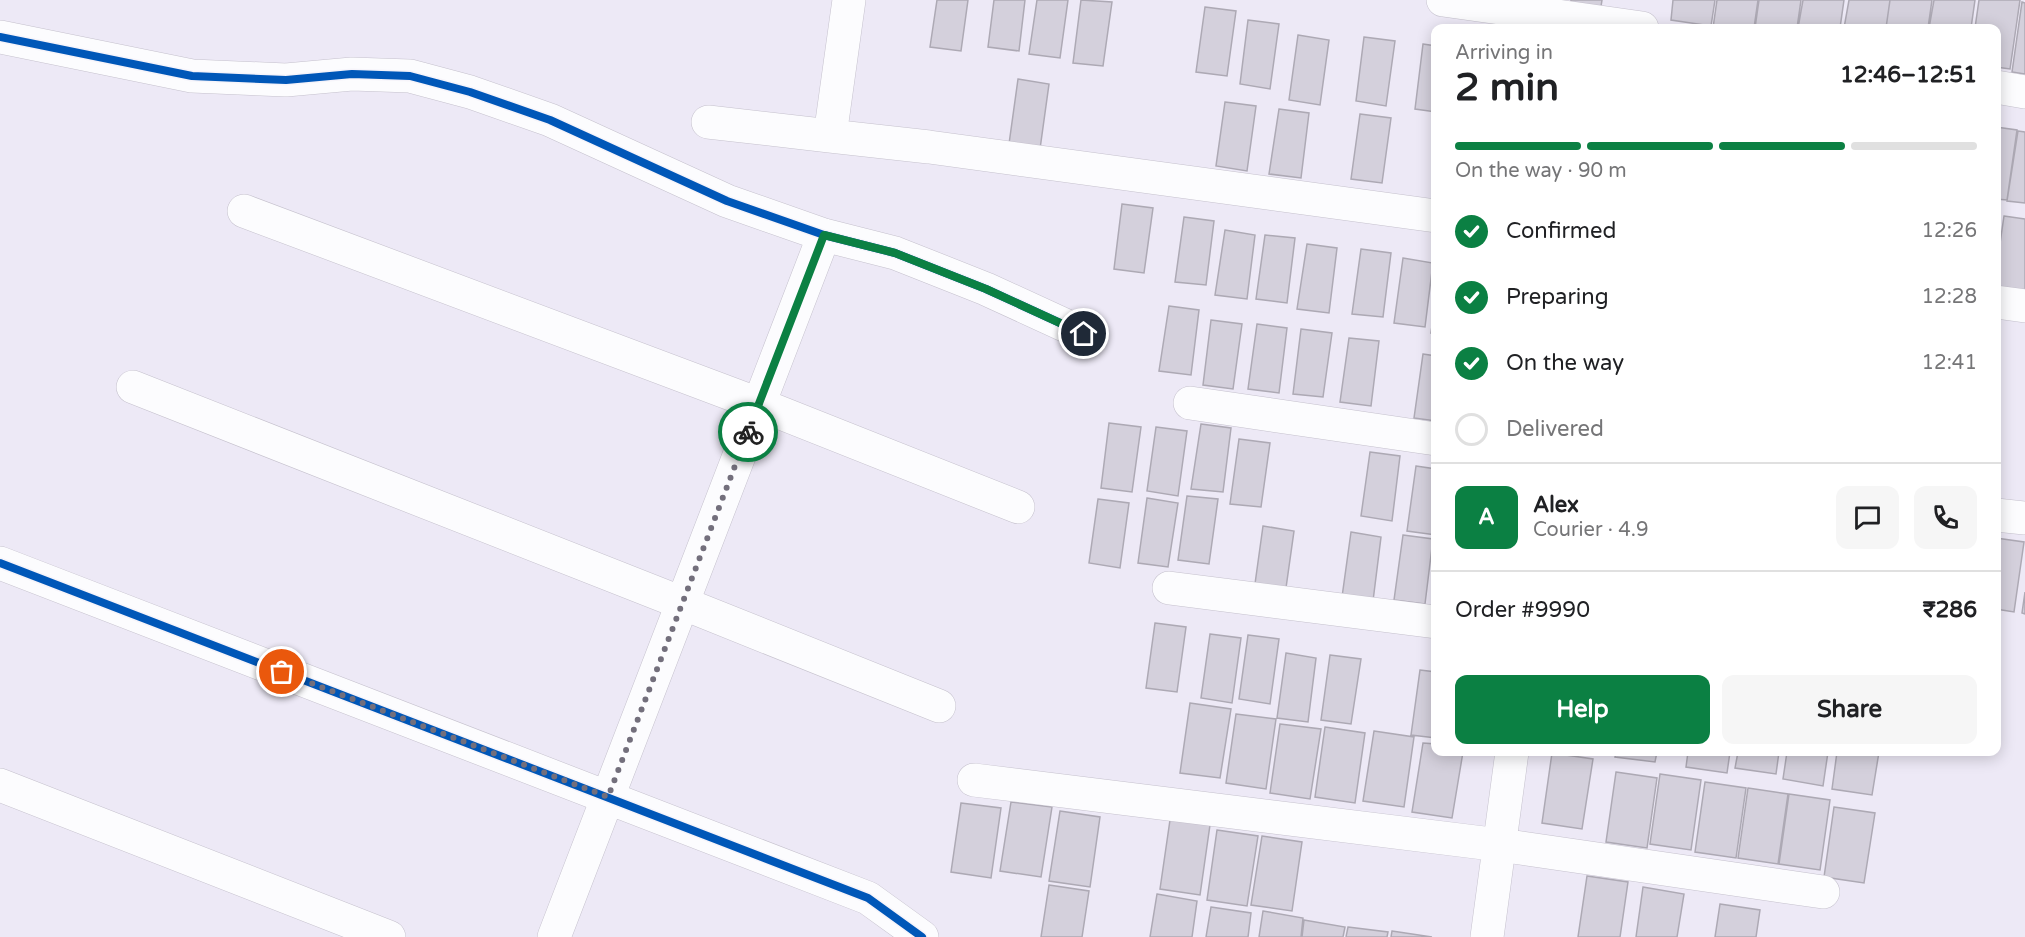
<!DOCTYPE html>
<meta charset="utf-8">
<style>
:root{--surface:#fff;--page:#f6f6f6;--text:#202124;--muted:#757577;--line:#e0e0e0;--accent:#0b8043}
body{margin:0;font-family:"Varela Round",sans-serif;background:var(--page);color:var(--text);height:100vh;display:flex;flex-direction:column;font-size:22px;white-space:nowrap}
*{box-sizing:border-box;margin:0}
p{font-size:20px;color:var(--muted)}
.icon{flex:none;width:33px;height:33px;fill:none;stroke:currentColor;stroke-width:2;stroke-linecap:round;stroke-linejoin:round}
.map{position:relative;flex:1;overflow:hidden}
.panel{position:absolute;left:1431px;top:24px;width:570px;height:732px;display:flex;flex-direction:column;background:var(--surface);border-radius:12px;box-shadow:0 3px 15px #0003}
.panel>*{flex:none}
.pin{position:absolute;display:grid;place-items:center;width:51px;height:51px;color:#fff;margin:-26px;border:3px solid #fff;border-radius:50%;box-shadow:0 2px 6px #0007}
.courier{position:absolute;display:grid;place-items:center;width:60px;height:60px;margin:-30px;border:4px solid #0b8043;border-radius:50%;background:#fff;color:#222;box-shadow:0 2px 8px #0007}
.head em{font-style:normal;font-weight:700}
.head div{display:flex;flex-direction:column-reverse}
.head{display:flex;align-items:center;justify-content:space-between;height:102px;padding:0 24px}
h1{font-size:39px;font-weight:700;line-height:45px}
.bar{display:grid;grid-template-columns:repeat(4,1fr);gap:9px 6px;align-content:center;height:72px;padding:0 24px}
.bar i{height:8px;border-radius:4px;background:var(--line)}
.bar .selected{background:var(--accent)}
.bar p{grid-column:span 4}
.line{display:flex;align-items:center;gap:15px;padding:0 24px;border-top:2px solid var(--line)}
.line div{flex:1}
.round{display:grid;place-items:center;flex:none;width:63px;height:63px;border-radius:12px;background:var(--page)}
ol{padding:0 24px;list-style:none}
li{display:flex;align-items:center;gap:18px;height:66px}
li p{margin-inline-start:auto}
li .icon{padding:6px;border-radius:50%;background:var(--accent);color:#fff;stroke-width:4}
li:last-child{color:var(--muted)}
li i{width:33px;height:33px;border:3px solid var(--line);border-radius:50%}
.action{display:flex;gap:12px;margin-top:auto;padding:12px 24px}
.action a{flex:1;height:69px;border-radius:12px;background:var(--accent);color:#fff;font-size:24px;font-weight:700;line-height:69px;text-align:center}
.action a+a{background:var(--page);color:var(--text)}
.map>svg:first-child{display:block}
</style>
<div class="map">
<svg width="2025" height="937" viewBox="0 0 2025 937">
<rect width="100%" height="100%" fill="#ede9f6"/>
<!-- building -->
<path fill="#d4d0dc" stroke="#ada9b4" stroke-width="1.5" d="M937 0H968L961 51 930 47Z
M994 0H1025L1019 51 988 47Z
M1037 0H1068L1060 58 1029 54Z
M1081 0 1112 2 1103 66 1073 63Z
M1571 0H1602L1600 13 1570 9Z
M1673 0H1715L1711 26 1671 20Z
M1717 0H1758L1754 28H1713Z
M1759 0H1801L1797 28H1755Z
M1803 0H1844L1840 28H1798Z
M1849 0H1890L1886 28H1844Z
M1890 0H1932L1928 28H1886Z
M1934 0H1975L1971 28H1929Z
M1979 0H2020L2010 69 1996 67V28H1975Z
M2022 2 2025 3V74L2012 72Z
M1205 7 1236 11 1227 76 1196 72Z
M1248 20 1279 24 1270 89 1240 84Z
M1298 35 1329 40 1320 105 1289 100Z
M1364 37 1395 41 1386 106 1356 101Z
M1423 44 1436 46V112L1415 109Z
M1018 79 1049 84 1040 149 1009 144Z
M1225 102 1256 106 1247 171 1216 166Z
M1279 109 1309 113 1301 178 1269 174Z
M1360 114 1391 118 1382 183 1351 179Z
M1996 127 2017 130 2007 200 1996 199Z
M2018 131 2025 132V203L2007 201Z
M1122 204 1153 208 1144 273 1114 269Z
M2004 216 2025 219V291L1996 287V271Z
M1184 217 1214 221 1206 285 1175 282Z
M1225 230 1255 235 1247 299 1215 295Z
M1265 235 1295 238 1287 303 1256 299Z
M1307 244 1337 248 1329 313 1297 309Z
M1361 249 1391 253 1383 317 1352 314Z
M1403 258 1433 263 1425 327 1394 323Z
M1436 297V333H1431Z
M1169 306 1199 310 1191 375 1159 371Z
M1211 320 1242 324 1233 389 1203 385Z
M1257 324 1287 328 1279 393 1248 389Z
M1301 329 1332 333 1323 397 1293 394Z
M1349 338 1379 341 1371 406 1340 402Z
M1423 354 1436 356V421L1414 418Z
M1109 423 1141 427 1132 492 1101 488Z
M1201 424 1231 428 1223 492 1191 489Z
M1156 427 1187 431 1178 496 1147 491Z
M1239 439 1270 443 1261 507 1230 504Z
M1370 452 1400 456 1392 521 1361 516Z
M1416 466 1436 469V535L1407 531Z
M1187 496 1218 499 1209 564 1178 560Z
M1147 498 1178 503 1168 567 1138 563Z
M1098 499 1129 503 1120 568 1089 563Z
M1263 526 1294 531 1285 595 1254 591Z
M1351 532 1381 537 1373 601 1342 597Z
M1403 535 1433 539 1425 604 1394 600Z
M1996 538 2024 542 2014 612 1996 609Z
M2025 592V614L2022 613Z
M1155 623 1186 627 1177 692 1146 688Z
M1210 634 1241 638 1232 703 1201 698Z
M1248 635 1279 639 1270 704 1239 699Z
M1286 653 1316 658 1308 722 1277 718Z
M1330 655 1361 659 1351 724 1321 720Z
M1420 670 1436 672V738L1411 735Z
M1190 703 1231 709 1220 778 1180 773Z
M1236 714 1276 719 1266 789 1226 783Z
M1280 724 1321 729 1310 799 1270 793Z
M1325 727 1365 733 1355 803 1315 797Z
M1374 731 1414 737 1404 807 1363 801Z
M1423 743 1436 744V752H1463L1452 818 1412 812Z
M1616 752H1657L1655 762 1615 757Z
M1688 752H1730L1727 773 1686 767Z
M1738 752H1779L1776 774 1735 768Z
M1787 752H1828L1823 786 1783 779Z
M1837 752H1879L1872 795 1832 789Z
M1552 753 1593 759 1582 829 1542 823Z
M1616 772 1657 778 1647 848 1606 842Z
M1660 774 1701 780 1691 850 1650 844Z
M1705 782 1746 788 1736 858 1695 852Z
M1748 788 1788 794 1778 864 1738 858Z
M1789 794 1830 800 1820 870 1779 864Z
M1011 802 1052 807 1041 877 1000 871Z
M961 803 1001 808 991 878 951 872Z
M1834 807 1875 813 1864 883 1824 877Z
M1060 811 1100 817 1090 887 1049 881Z
M1170 820 1210 825 1200 895 1160 889Z
M1217 830 1258 836 1247 906 1207 900Z
M1262 836 1302 842 1292 911 1251 905Z
M1587 876 1628 882 1620 937H1578Z
M1049 885 1089 891 1082 937H1041Z
M1643 887 1684 894 1677 937H1636Z
M1157 894 1197 901 1192 937H1150Z
M1720 904 1760 910 1756 937H1715Z
M1211 907 1251 913 1248 937H1206Z
M1263 911 1303 918 1301 937H1259Z
M1304 920 1345 927 1343 937H1302Z
M1348 927 1388 932 1387 937H1346Z
M1392 931 1432 937H1391Z"/>
<g fill="none" stroke-linecap="round" stroke-linejoin="round">
<!-- street casing -->
<g stroke="#c5c1cd" stroke-width="34">
<path id="street" d="M849 0 830 136 929 147 1436 216
M1443 0 1642 28
M0 37 192 76 286 80 352 74 410 76 470 92 550 120 727 201 824 235 895 253 986 289 1084 334
M1996 87 2025 92
M708 122 830 136
M244 211 758 404 1018 507
M1996 302 2025 306
M133 387 682 603 939 706
M1190 403 1436 439
M1996 515 2025 518
M0 563 868 898 922 937
M1169 588 1436 622
M974 780 1500 845 1823 892
M0 785 389 937
M554 937 824 235
M1487 937 1512 752"/>
</g>
<!-- street -->
<use href="#street" stroke="#fcfcfe" stroke-width="33"/>
<!-- cycleway casing -->
<g stroke="#f6f4fa" stroke-width="11">
<path id="cycleway" d="M0 37 192 76 286 80 352 74 410 76 470 92 550 120 727 201 824 235 895 253 986 289 1084 334
M0 563 868 898 922 937"/>
</g>
<!-- cycleway -->
<use href="#cycleway" stroke="#0057b8" stroke-width="8"/>
</g>
<g fill="none" stroke-linecap="round" stroke-linejoin="round">
<!-- done -->
<path stroke="#736f7c" stroke-width="6" stroke-dasharray="0 10.8" d="M282 672 608 797 748 432"/>
<!-- route -->
<path stroke="#0b8043" stroke-width="8" d="M748 432 824 235 895 253 986 289 1084 334"/>
</g>
</svg>
<div class="pin" style="left:282px;top:672px;background:#ea580c"><svg class="icon" aria-label="bag" viewBox="0 0 24 24"><path d="M5 8h14l-1 12H6zM9 8a3 3 0 0 1 6 0"/></svg></div>
<div class="pin" style="left:1084px;top:334px;background:#1f2937"><svg class="icon" aria-label="home" viewBox="0 0 24 24"><path d="M3 11l9-7 9 7M6 9v11h12V9"/></svg></div>
<div class="courier" style="left:748px;top:432px"><svg class="icon" aria-label="bike" viewBox="0 0 24 24"><circle cx="6" cy="16" r="4"/><circle cx="18" cy="16" r="4"/><path d="M6 16l4-8h5l3 8M10 8l3 8H6M13 5h3"/></svg></div>
<section class="panel">
<div class="head"><div><h1>2 min</h1><p>Arriving in</p></div><em>12:46–12:51</em></div>
<div class="bar"><i class="selected"></i><i class="selected"></i><i class="selected"></i><i></i><p>On the way · 90 m</p></div>
<ol>
<li><svg class="icon" aria-label="check" viewBox="0 0 24 24"><path d="M5 12l5 5 9-10"/></svg>Confirmed<p>12:26</p></li>
<li><svg class="icon" aria-label="check" viewBox="0 0 24 24"><path d="M5 12l5 5 9-10"/></svg>Preparing<p>12:28</p></li>
<li><svg class="icon" aria-label="check" viewBox="0 0 24 24"><path d="M5 12l5 5 9-10"/></svg>On the way<p>12:41</p></li>
<li><i></i>Delivered</li>
</ol>
<div class="line" style="height:108px"><b class="round" style="background:var(--accent);color:#fff">A</b><div><b>Alex</b><p>Courier · 4.9</p></div><a class="round"><svg class="icon" aria-label="chat" viewBox="0 0 24 24"><path d="M4 5h16v11H9l-5 4z"/></svg></a><a class="round"><svg class="icon" aria-label="phone" viewBox="0 0 24 24"><path d="M5 4h4l2 5-3 2q2 4 5 5l2-3 5 2v4C11 20 4 13 5 4z"/></svg></a></div>
<div class="line" style="height:78px"><div>Order #9990</div><b>₹286</b></div>
<div class="action"><a>Help</a><a>Share</a></div>
</section>
</div>
